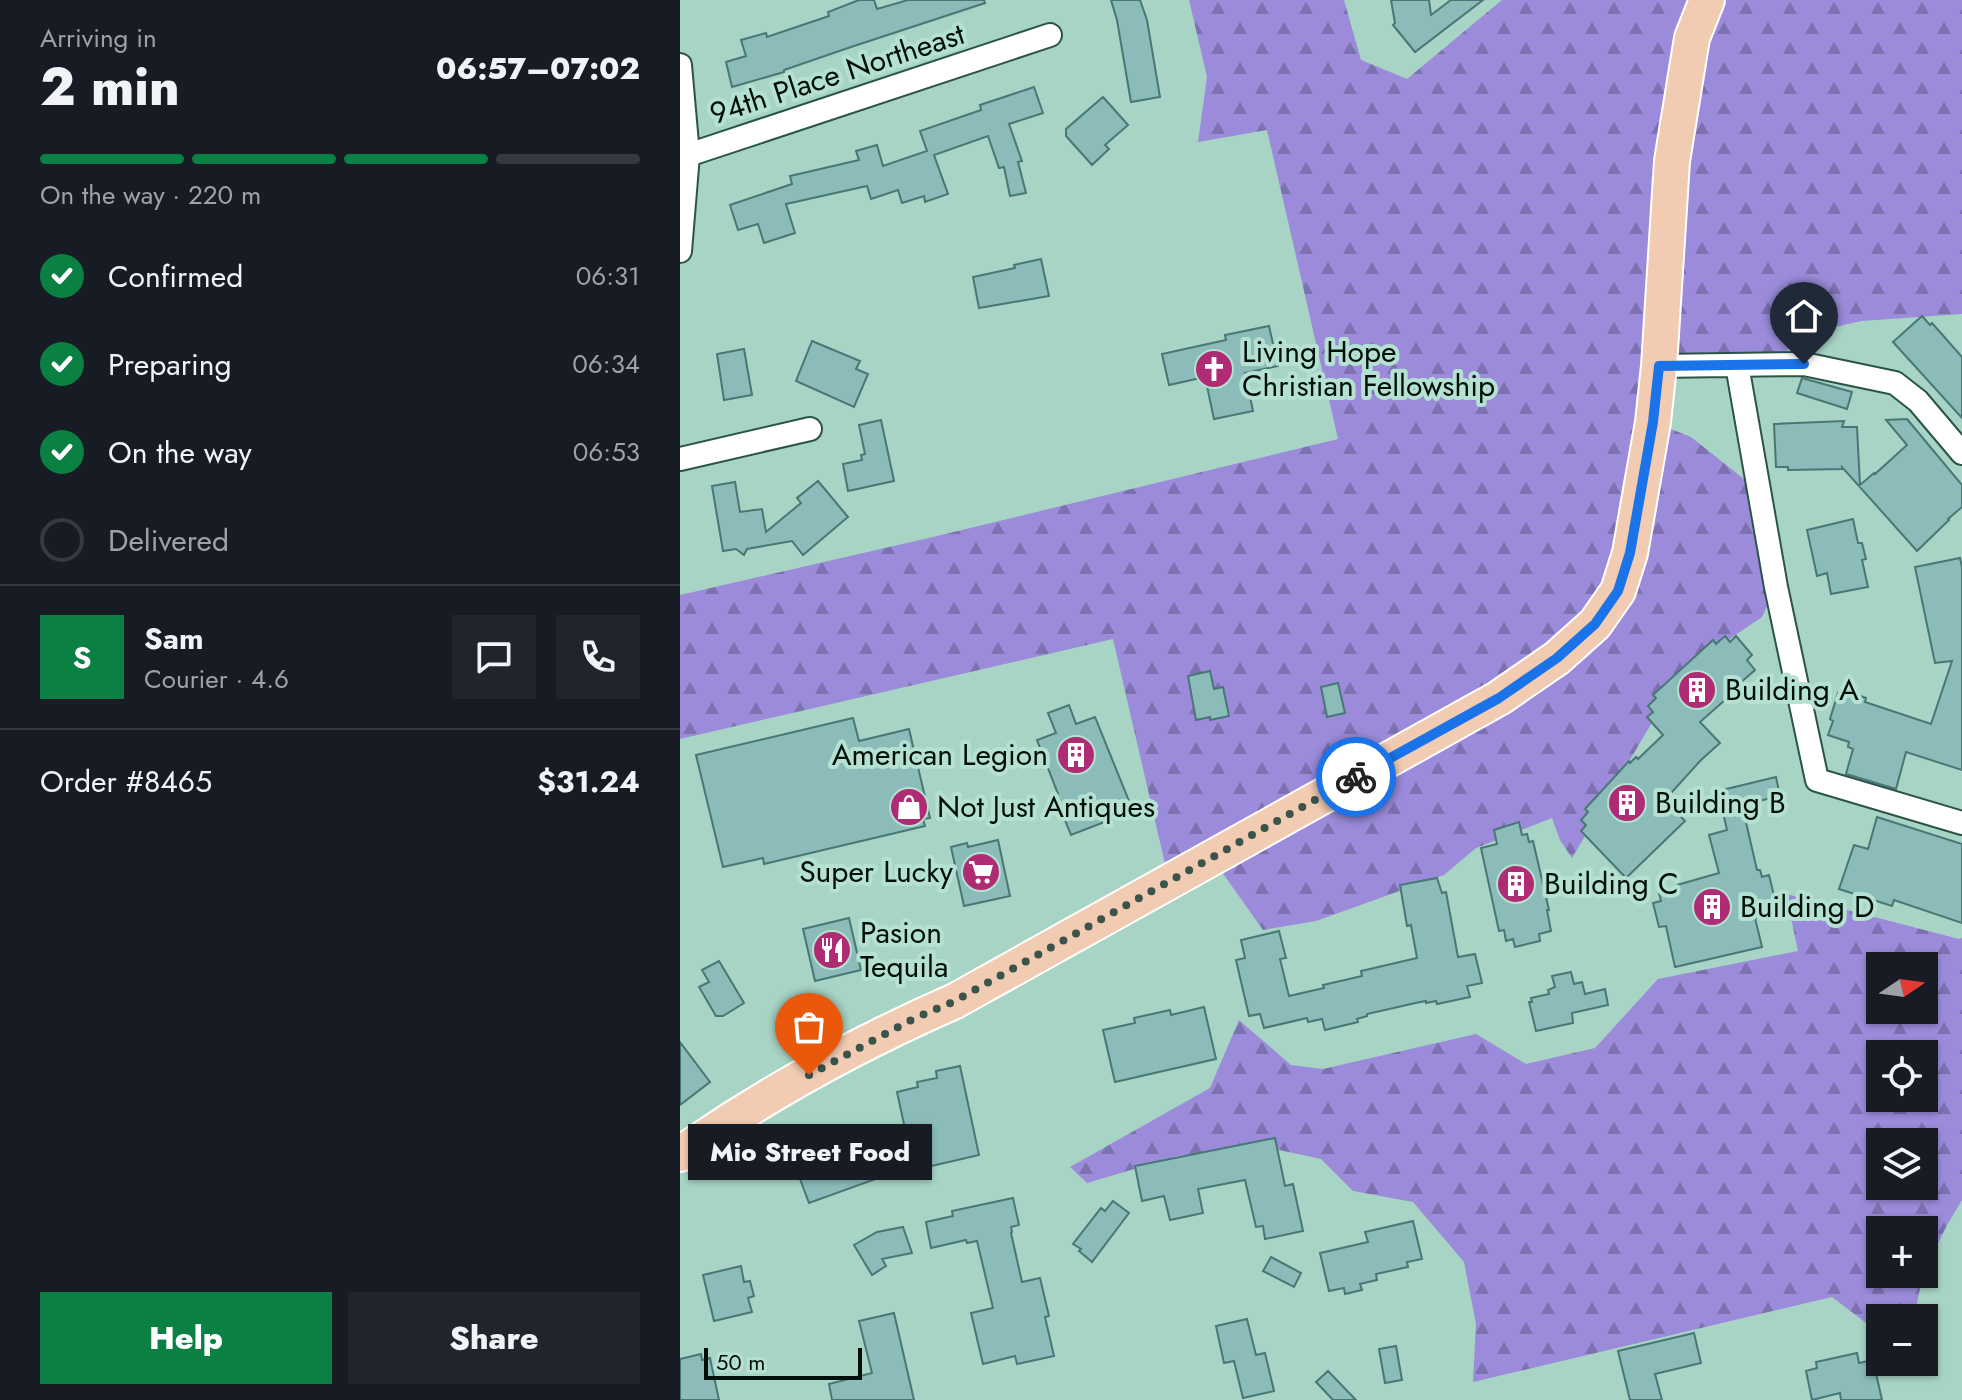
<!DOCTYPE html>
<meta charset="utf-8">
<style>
:root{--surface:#171b24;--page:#20242c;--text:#f1f3f6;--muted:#9ea1a6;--line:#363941;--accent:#0b8043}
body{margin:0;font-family:Jost,sans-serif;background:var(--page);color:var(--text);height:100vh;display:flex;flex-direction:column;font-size:30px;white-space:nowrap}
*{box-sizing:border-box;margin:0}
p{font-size:26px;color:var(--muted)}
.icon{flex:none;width:44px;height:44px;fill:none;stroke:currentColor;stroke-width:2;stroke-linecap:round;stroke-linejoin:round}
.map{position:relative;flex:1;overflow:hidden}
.details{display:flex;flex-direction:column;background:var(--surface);width:680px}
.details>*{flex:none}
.needle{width:52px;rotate:77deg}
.controls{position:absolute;left:1186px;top:952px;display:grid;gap:16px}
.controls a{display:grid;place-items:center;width:72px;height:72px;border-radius:0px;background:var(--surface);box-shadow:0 2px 6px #0004;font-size:40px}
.scale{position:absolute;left:24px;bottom:20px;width:158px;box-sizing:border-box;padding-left:8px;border:4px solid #010f0a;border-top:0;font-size:22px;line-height:28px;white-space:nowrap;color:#010f0a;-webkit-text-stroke:6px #b4e1d1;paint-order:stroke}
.pin{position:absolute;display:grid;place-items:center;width:68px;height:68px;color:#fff;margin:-82px -34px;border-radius:50% 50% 50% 0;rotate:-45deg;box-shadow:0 0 8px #0007}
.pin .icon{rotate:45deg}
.courier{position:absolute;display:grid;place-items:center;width:80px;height:80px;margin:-40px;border:6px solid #1a73e8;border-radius:50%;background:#fff;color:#222;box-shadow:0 2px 10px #0007}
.bubble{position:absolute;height:56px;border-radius:0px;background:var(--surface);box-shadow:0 2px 6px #0004;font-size:26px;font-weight:800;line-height:56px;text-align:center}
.overview em{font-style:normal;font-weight:800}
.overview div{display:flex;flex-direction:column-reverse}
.overview{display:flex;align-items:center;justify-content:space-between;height:136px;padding:0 40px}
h1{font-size:52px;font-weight:800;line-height:60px}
.bar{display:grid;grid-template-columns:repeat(4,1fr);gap:12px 8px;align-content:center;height:96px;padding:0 40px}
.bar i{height:10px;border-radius:6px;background:var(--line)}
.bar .selected{background:var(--accent)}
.bar p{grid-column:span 4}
.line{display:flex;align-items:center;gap:20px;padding:0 40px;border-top:2px solid var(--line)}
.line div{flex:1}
.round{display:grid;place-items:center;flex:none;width:84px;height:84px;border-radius:0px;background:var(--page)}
ol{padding:0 40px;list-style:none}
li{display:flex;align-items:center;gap:24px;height:88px}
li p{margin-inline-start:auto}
li .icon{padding:8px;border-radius:50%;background:var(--accent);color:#fff;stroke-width:4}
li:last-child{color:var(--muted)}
li i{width:44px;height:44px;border:4px solid var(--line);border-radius:50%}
.action{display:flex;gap:16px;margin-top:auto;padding:16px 40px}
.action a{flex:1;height:92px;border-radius:0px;background:var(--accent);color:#fff;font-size:32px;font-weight:800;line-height:92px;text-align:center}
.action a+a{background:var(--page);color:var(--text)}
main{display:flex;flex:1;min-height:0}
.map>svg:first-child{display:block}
</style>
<main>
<section class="details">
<div class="overview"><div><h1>2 min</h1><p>Arriving in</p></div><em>06:57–07:02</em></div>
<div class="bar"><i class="selected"></i><i class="selected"></i><i class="selected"></i><i></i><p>On the way · 220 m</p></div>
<ol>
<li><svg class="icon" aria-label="check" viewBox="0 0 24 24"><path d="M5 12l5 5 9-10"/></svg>Confirmed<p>06:31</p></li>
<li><svg class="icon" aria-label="check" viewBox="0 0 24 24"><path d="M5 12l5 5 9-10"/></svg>Preparing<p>06:34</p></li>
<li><svg class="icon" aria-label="check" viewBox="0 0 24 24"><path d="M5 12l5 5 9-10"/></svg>On the way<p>06:53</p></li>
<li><i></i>Delivered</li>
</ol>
<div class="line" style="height:144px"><b class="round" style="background:var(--accent);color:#fff">S</b><div><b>Sam</b><p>Courier · 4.6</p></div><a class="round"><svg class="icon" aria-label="chat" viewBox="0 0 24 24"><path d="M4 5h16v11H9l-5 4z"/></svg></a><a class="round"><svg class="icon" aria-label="phone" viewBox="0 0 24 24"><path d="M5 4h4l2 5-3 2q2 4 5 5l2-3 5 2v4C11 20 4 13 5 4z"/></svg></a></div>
<div class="line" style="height:104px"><div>Order #8465</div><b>$31.24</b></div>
<div class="action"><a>Help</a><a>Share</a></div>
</section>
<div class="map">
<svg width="1282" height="1400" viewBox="0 0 1282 1400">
<defs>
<pattern id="forest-firs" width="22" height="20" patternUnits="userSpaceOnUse" patternTransform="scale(2)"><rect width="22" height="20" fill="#9b8bda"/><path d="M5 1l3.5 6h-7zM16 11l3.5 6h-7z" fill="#7c70af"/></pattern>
</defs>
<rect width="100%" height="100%" fill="#a7d4c4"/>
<!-- forest -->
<path fill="url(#forest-firs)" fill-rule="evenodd" d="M509 0H664L681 60 727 79 822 0H1282V314L1181 321 1117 336 1098 364 979 366 973 422 1011 437 1079 491 1096 587 1082 617 986 682 974 719 892 858 880 840 872 818 796 848 764 875 636 921 583 930 532 858 489 881 433 639 0 739V595L253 537 658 439 587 130 518 142 527 77Z
M1106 894 1279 939 1282 938V1200L1267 1225 1244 1272V1230H1200V1274H1243L1234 1318H1200V1328L1194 1329 1152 1297 793 1382 796 1324 784 1262 733 1202 673 1191 641 1159 585 1147 498 1156 407 1183 390 1167 530 1088 559 1020 611 1065 643 1069 796 1034 846 1064 915 1048 978 979 1118 951ZM1200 966H1244V1010H1200ZM1200 1054H1244V1098H1200ZM1200 1142H1244V1186H1200Z"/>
<!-- building -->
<path fill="#8bbcba" stroke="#487775" stroke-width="2" d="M179 0H194L197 9 228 0H304L305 3 171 47 104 70V72L52 87 46 62 66 56 61 40 86 33 87 37 149 16 148 12Z
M431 0H460L467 20 480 97 451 102 437 20Z
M711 0H749L751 15 771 0H803L735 52 713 25 715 23Z
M354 87 363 113 329 124 342 161 338 162 346 193 330 196 324 167 319 168 308 136 254 155 268 194 245 202 244 196 222 203 218 190 191 199 187 186 106 204 115 233 84 243 78 224 58 230 50 205 112 184 110 176 179 160 176 151 197 145 203 166 247 151 240 131 301 110 300 105Z
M423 97 448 125 425 145 429 149 412 165 386 136V129Z
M361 259 369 296 299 308 293 277 335 268 334 265Z
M1242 316 1250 325 1252 323 1282 357V418L1213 342Z
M589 326 598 366 565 373 573 411 534 419 525 377 489 385 482 354 546 340 545 335Z
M132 341 180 361 176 369 188 374 174 407 116 381Z
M64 349 72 395 44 400 37 354Z
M1122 378 1172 392 1167 409 1117 393Z
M1227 419 1282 485V507L1268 519 1269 520 1237 551 1162 467V469L1108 470V467H1096L1094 424 1164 421 1162 427H1177L1180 485 1194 473 1195 474 1227 445 1206 420Z
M201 420 214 481 168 491 163 464 182 460 181 455 185 454 179 425Z
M138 481 168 517 123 555 112 541 67 549 64 555 56 549 43 551 32 486 55 482 60 512 82 509 86 532 121 503 117 498Z
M1173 519 1178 543H1182L1186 559 1182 560 1188 587 1151 594 1147 573 1137 576 1127 530Z
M1280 558 1282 567V770L1226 752 1216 789 1166 774 1173 749 1168 747 1169 742 1148 735 1153 721 1150 719 1158 693 1164 695 1166 691 1186 698 1185 702 1251 724 1272 661 1255 663 1235 567Z
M1045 636 1050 642 1056 636 1072 655 1067 660 1075 670 1060 683 1062 685 1020 722 1040 743 1021 760 981 804 987 802 1005 821 946 878 901 831 906 825 901 820 908 812 905 809 949 761 950 763 956 757 958 759 983 735 967 717 973 712 968 706 976 698 973 695 1033 640 1036 644Z
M530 671 534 689 543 687 549 716 530 720V717L516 720 508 676Z
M658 683 665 713 647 717 641 687Z
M389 705 396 724 415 717 453 811 391 835 375 795 378 794 357 740 376 733 368 713Z
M173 718 179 741 229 729 250 818 243 819 245 826 84 864 83 858 43 867 16 755Z
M1096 777 1100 796 1062 805 1077 870H1080L1082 877 1089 875 1095 900 1088 902 1091 914 1075 918 1082 947 995 967 986 926 979 927 973 903 981 901 979 893 998 889 997 885 1039 873 1029 835 1047 830 1038 791Z
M1197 817 1282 844V923L1214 900 1212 906 1159 889 1174 845 1188 849Z
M839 822 842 835 847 834 849 842 853 841 869 910H867L871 931 859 934 860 941 835 947 833 939 826 941 824 930 819 931 801 848 817 844 814 830Z
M318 840 330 896 284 906 271 847 287 843 288 847Z
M757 878 762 893 766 892 778 957 795 954 802 983 787 986 790 997 757 1004 756 1001 746 1003V1001L740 1002 687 1014V1016L677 1019 678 1022 645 1030 642 1019 628 1022 627 1018 584 1028 580 1014 569 1016 556 960 565 958 561 940 599 931 606 958 600 959 609 996 644 988 643 985 682 976 681 971 737 958 731 925 727 926 720 885Z
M169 918 181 970 135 981 123 929Z
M39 961 64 1003 43 1016H36L19 987 29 982 22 970Z
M891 972 894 984 902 982 905 994 925 989 928 1005 892 1013 893 1023 856 1031 849 1002H852L851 998 869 994 868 990 875 987 872 976Z
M524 1007 536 1059 435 1082 423 1030 455 1023 454 1018 490 1010 491 1015Z
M0 1042 30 1082 0 1105Z
M280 1066 299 1155 234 1170 217 1092 238 1087 237 1082 257 1078 256 1071Z
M187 1130 204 1176 129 1203 116 1168 149 1156 148 1145Z
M595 1138 605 1186 613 1184 623 1231 585 1239 583 1226 576 1227 565 1180 518 1189 523 1213 490 1220 484 1196 462 1201 455 1166Z
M333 1198 339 1225 331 1227 332 1232 331 1233 342 1282 360 1278 369 1316 365 1317 374 1356 337 1364 335 1356 303 1364 291 1313 313 1308 297 1241 287 1243 286 1240 251 1248 246 1222 273 1216 272 1211Z
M433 1201 449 1213 412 1262 399 1251 401 1249 393 1244 421 1208 425 1211Z
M733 1221 742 1259 727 1262 728 1267 696 1274 697 1280 680 1284 682 1290 665 1294 664 1288 649 1291 640 1253 688 1242 685 1232Z
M223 1227 232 1253 202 1259 206 1266 192 1275 174 1245 197 1232Z
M591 1257 621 1273 614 1287 583 1271Z
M61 1266 64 1282 70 1281 74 1296 68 1298 72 1312 34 1321 23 1275Z
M214 1313 234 1400H152L149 1384 192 1373 179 1321Z
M567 1319 576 1355 585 1353 594 1391 563 1398 554 1361 544 1363 536 1326Z
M1014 1333 1021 1363 975 1374 982 1400H950L938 1351Z
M716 1346 722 1380 705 1383 699 1349Z
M1177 1353 1179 1363 1193 1360 1202 1400H1161L1160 1393 1132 1400 1126 1371 1137 1368 1136 1362Z
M21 1354 22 1360 30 1358 39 1400H0V1359Z
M648 1371 676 1400H653L636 1382Z"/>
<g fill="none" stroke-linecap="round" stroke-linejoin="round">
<!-- minor casing -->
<g stroke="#2b5448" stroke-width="26">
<path id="minor" d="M0 65 8 155 0 251
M8 155 370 35
M1057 365 1096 587 1137 780 1282 823
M979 366 1124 364 1215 383 1238 401 1282 453
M0 459 130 429"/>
</g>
<!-- primary casing -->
<g stroke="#fff" stroke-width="38">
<path id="primary" d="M0 1154C86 1094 179 1043 275 1001L819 698 877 658 915 624 938 591 950 553 973 422 979 366 992 161 1012 38 1027 0"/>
</g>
<!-- minor -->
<use href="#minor" stroke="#fff" stroke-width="22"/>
<!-- primary -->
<use href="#primary" stroke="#f2cbb3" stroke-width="34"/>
</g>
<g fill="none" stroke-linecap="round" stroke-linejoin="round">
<!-- done -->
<path stroke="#3b544b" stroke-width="8" stroke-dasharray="0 14.4" d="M129 1075 233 1019 275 1001 676 777"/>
<!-- route -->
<path stroke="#1a73e8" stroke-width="10" d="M676 777 819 698 877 658 915 624 938 591 950 553 973 422 979 366 1124 364"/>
</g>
<!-- icons -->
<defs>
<g id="church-disc" transform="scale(2)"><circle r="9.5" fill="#af2b73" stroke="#b4e1d1"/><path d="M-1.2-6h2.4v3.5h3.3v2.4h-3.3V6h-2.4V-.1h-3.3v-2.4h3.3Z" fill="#fff"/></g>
<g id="building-disc" transform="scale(2)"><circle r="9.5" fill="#af2b73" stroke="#b4e1d1"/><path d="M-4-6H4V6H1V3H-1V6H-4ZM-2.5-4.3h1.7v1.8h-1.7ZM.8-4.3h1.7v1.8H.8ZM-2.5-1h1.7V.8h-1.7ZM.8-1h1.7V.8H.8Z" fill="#fff"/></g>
<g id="shop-disc" transform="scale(2)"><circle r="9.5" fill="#af2b73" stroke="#b4e1d1"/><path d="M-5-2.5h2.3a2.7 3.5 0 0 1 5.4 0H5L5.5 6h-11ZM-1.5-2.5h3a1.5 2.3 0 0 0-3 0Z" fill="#fff"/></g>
<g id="supermarket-disc" transform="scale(2)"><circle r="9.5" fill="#af2b73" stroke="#b4e1d1"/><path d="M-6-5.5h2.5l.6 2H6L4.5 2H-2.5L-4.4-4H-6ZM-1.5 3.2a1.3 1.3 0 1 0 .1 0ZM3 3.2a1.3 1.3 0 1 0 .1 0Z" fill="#fff"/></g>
<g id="restaurant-disc" transform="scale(2)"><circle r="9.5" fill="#af2b73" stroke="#b4e1d1"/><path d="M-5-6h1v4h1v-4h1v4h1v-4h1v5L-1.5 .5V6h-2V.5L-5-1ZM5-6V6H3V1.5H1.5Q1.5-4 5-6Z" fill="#fff"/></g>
</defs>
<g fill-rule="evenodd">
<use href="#church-disc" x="534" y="369"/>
<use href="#building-disc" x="1017" y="690"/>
<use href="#building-disc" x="396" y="755"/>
<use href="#building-disc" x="947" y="803"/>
<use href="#shop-disc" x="229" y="807"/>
<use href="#supermarket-disc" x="301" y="872"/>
<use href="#building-disc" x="836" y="884"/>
<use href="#building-disc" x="1032" y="907"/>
<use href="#restaurant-disc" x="152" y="950"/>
</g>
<g text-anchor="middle" stroke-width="8" stroke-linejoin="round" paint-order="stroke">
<!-- street labels -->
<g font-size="30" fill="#010f0a" stroke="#b4e1d1">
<text transform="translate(157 74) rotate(-18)" y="10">94th Place Northeast</text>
</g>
<!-- poi labels -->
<g font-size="30" fill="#010f0a" stroke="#b4e1d1" text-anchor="start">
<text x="562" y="362">Living Hope<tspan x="562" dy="34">Christian Fellowship</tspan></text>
<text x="1045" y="700">Building A</text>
<text x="368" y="765" text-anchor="end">American Legion</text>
<text x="975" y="813">Building B</text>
<text x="257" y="817">Not Just Antiques</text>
<text x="273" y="882" text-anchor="end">Super Lucky</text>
<text x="864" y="894">Building C</text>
<text x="1060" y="917">Building D</text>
<text x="180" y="943">Pasion<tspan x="180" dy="34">Tequila</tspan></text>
</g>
</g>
</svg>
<div class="controls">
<a><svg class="needle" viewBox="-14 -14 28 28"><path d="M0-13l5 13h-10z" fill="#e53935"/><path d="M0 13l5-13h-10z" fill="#9ea1a6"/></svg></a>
<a><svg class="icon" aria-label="locate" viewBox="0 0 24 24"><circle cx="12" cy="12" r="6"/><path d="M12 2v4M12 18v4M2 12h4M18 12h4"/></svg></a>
<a><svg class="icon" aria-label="layers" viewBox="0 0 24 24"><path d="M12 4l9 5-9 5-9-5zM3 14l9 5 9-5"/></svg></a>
<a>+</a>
<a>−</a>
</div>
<div class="scale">50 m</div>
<div class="pin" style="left:129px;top:1075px;background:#ea580c"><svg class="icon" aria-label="bag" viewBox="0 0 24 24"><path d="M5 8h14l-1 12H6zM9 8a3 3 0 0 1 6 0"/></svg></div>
<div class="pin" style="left:1124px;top:364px;background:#1f2937"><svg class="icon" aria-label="home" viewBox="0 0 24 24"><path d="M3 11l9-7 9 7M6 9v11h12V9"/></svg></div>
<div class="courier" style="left:676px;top:777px"><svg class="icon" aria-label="bike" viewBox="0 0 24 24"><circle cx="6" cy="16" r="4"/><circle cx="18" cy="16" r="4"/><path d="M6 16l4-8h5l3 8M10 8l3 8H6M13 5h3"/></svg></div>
<div class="bubble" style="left:8px;top:1124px;width:244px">Mio Street Food</div>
</div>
</main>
